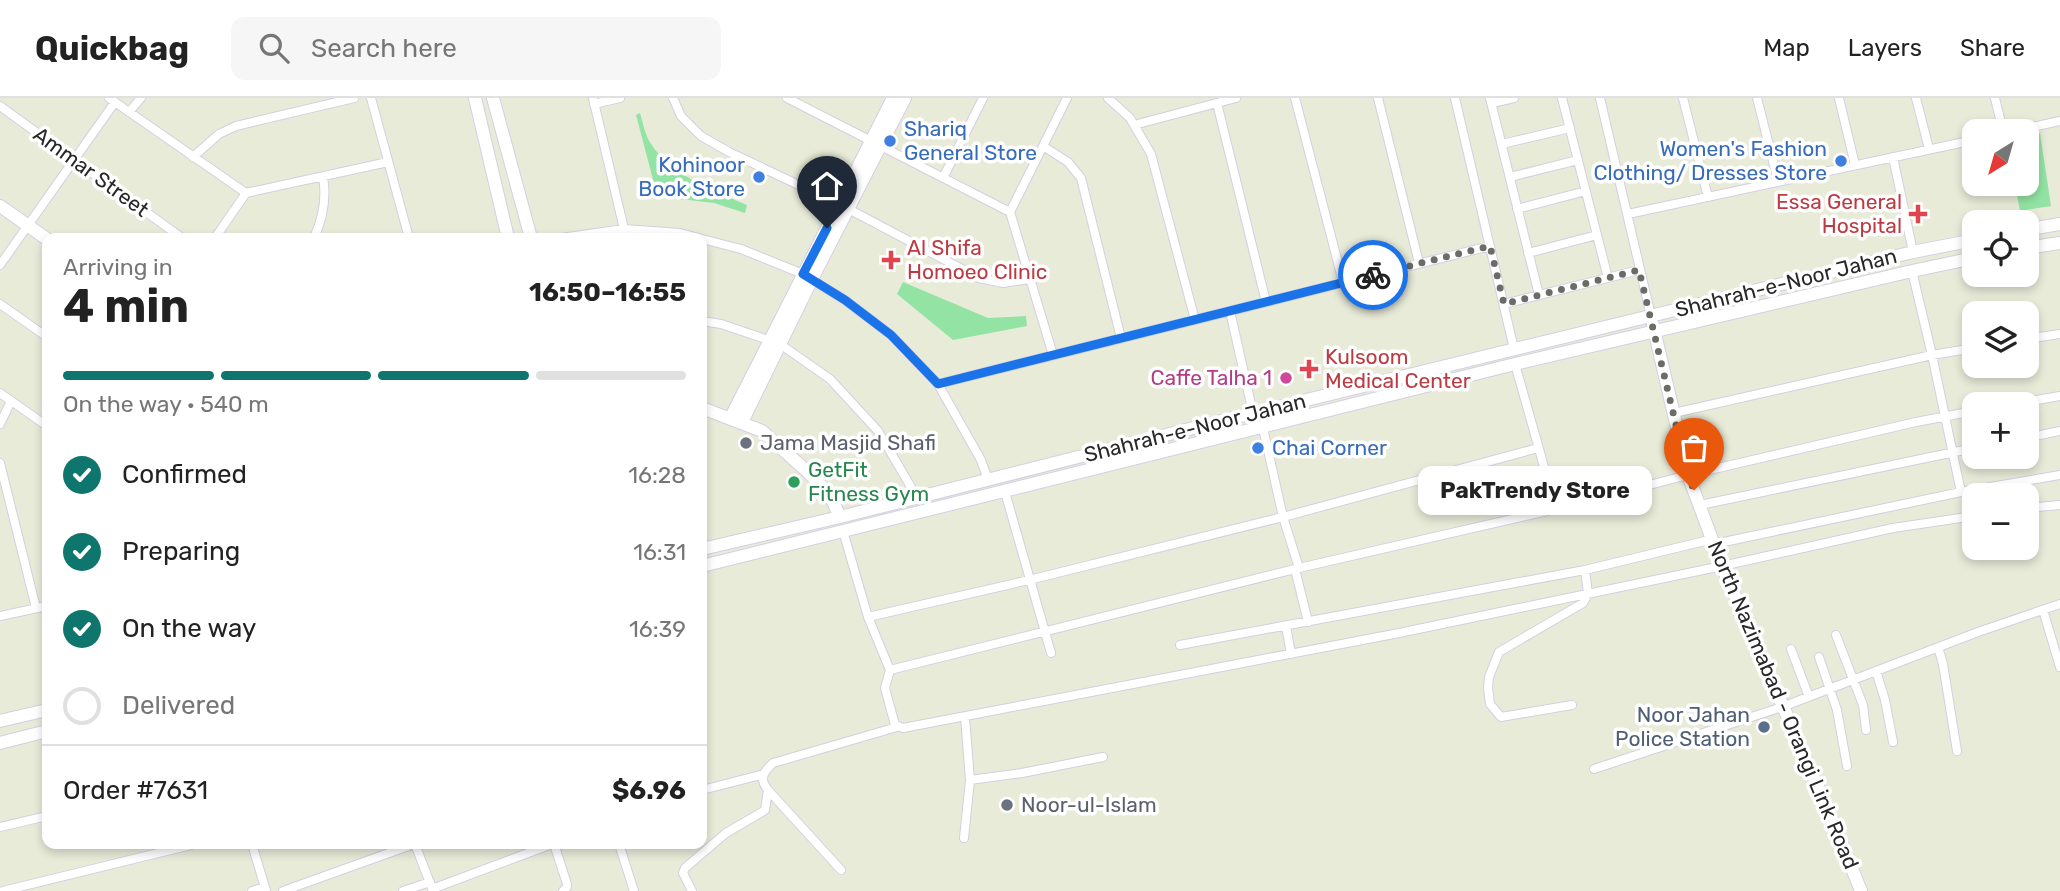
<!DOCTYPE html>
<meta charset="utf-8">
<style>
:root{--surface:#fff;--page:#f6f6f6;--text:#222;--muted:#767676;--line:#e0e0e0;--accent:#0f766e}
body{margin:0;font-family:Rubik,sans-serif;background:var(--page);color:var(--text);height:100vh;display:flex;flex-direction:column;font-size:26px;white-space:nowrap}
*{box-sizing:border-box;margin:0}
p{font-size:23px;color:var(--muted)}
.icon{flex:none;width:38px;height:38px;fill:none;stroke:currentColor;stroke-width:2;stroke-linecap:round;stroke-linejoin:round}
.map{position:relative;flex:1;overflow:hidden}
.side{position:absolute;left:42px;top:135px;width:665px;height:616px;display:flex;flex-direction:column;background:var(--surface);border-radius:14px;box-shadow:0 4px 10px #0003}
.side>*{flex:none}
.needle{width:46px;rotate:217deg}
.controls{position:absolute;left:1962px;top:21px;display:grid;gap:14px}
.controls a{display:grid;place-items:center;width:77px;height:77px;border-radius:14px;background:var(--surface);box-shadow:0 4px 10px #0003;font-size:35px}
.pin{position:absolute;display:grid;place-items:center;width:60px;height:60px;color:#fff;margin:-72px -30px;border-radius:50% 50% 50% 0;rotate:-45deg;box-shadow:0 0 7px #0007}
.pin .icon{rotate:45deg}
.courier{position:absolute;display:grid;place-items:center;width:70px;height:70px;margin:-35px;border:5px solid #1a73e8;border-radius:50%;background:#fff;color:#222;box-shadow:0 2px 9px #0007}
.bubble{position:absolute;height:49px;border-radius:14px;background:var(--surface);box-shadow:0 4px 10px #0003;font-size:23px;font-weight:700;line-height:49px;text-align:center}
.headline em{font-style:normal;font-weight:700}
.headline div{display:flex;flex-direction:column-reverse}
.headline{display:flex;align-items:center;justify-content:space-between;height:119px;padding:0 21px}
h1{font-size:46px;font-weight:700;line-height:52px}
.bar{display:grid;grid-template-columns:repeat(4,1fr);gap:10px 7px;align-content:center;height:84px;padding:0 21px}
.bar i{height:9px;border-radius:5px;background:var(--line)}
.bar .on{background:var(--accent)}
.bar p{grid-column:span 4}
.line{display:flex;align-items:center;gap:18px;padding:0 21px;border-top:2px solid var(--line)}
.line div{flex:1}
ol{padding:0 21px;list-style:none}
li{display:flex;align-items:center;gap:21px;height:77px}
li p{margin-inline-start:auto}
li .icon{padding:7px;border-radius:50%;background:var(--accent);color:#fff;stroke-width:4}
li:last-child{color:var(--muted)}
li i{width:38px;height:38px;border:4px solid var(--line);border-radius:50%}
header{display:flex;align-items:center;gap:42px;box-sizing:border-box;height:98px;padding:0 35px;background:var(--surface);border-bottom:2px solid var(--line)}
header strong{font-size:33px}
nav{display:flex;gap:38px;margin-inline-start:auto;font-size:24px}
.search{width:490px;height:63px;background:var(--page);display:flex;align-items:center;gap:18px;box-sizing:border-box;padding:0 24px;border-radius:14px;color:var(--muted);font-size:26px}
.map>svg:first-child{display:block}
</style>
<header>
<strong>Quickbag</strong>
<div class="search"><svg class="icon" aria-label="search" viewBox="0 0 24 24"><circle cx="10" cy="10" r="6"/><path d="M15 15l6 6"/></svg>Search here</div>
<nav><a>Map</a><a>Layers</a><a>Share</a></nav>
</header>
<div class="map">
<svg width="2060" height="793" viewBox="0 0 2060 793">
<rect width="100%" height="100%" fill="#e9ebd9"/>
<!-- green -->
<path fill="#93e4a4" d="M640 15C643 25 645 37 651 46 672 78 713 92 747 107L745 115 714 105 662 99 655 89 636 17Z
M2040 35 2051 108 2020 113 2015 86H2026L2027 38Z
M903 184 988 220 1026 218 1027 228 953 242 897 196Z"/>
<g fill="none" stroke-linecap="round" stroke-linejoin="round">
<!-- street casing -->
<g stroke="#d5cee2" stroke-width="10">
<path id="street" d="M109 0 246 95
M371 0 409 140
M593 0 624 131
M673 0 681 18 701 38 729 54 839 106 979 180 1003 185 1030 181
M787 0 1010 114 1053 257
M1108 0 1130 20 1151 56 1195 222
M1295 0 1343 184
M1378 0 1419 165
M1455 0 1514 251
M1490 0 1539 197
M1562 0 1608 180
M1600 0 1651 218
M1683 0 1708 99
M1757 0 1778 83
M1839 0 1855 67
M1916 0 1929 51
M1995 0 2003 33
M1217 5 1266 204
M1492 5 1514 0
M594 6 620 0
M0 8 182 140
M129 14 141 0
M1134 27 1236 0
M2014 33 2060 23
M1502 46 1570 30
M1043 48 1068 64 1081 80 1121 240
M193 59 219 36 236 28 354 0
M1893 59 1913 154
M1510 79 1578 62
M943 80 983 0
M1517 111 1586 93
M1010 114 1067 0
M1628 116 1974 42
M215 140 246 95 388 64
M314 140C323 120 327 101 323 79
M561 140 624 131 680 135 699 140
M702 141 741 151 803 176 845 202 891 237 938 286 981 362 988 382
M1528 155 1597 137
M0 167 115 4
M1912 173 1932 257 1961 394
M0 206 47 239
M1504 206 1639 172
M1230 213 1253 315
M702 223 721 226 780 246 830 281 878 333 911 389 913 401
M2026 241 2060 236
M1515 266 1556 411
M938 286 1490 148
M0 295 47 328
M2014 306 2060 298
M1674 315 1932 257 1974 250
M0 326 11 303
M1263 330 1283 419 1299 470
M2026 340 2060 333
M0 365 36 510
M1005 394 1051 555
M1700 407 1974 350
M2026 410 2060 407
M843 433 868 519 890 572 885 590 895 627 903 630 1399 535 1722 468 1893 430 1974 418
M1714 446 1961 394 2060 377
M1295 471 1308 524
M2043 512 2060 569
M0 518 47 508
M868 519 1029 482 1283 419 1538 350
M1286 528 1291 556
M1836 537 1863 607 1866 632
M1180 547 1585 472 1713 441
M1938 549 1943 566 1957 653
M1791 551 1809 599
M1819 559 1837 612 1847 668
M890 572 1299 470 1556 411 1688 377 1916 324 1974 313
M1876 573 1885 602 1893 644
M1572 607 1501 619 1490 606 1488 590 1489 579 1499 554 1583 505 1588 496 1585 472
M1594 671 1782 609 1978 534 2060 506
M970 682 1022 675 1103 659
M702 692 764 676
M0 729 47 718
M964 740 970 682 965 619
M252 746 266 793
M415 746 433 793
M554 746 567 786V789L563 793
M619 746 634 793
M841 772 768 692C759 681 763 674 773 665L897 629
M432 791 552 746
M3 793 195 746
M252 793 265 789
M283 793 414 746
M403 793 430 784
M692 793 683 775 685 770 726 735 762 714 765 712 768 692"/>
</g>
<!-- secondary casing -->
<g stroke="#d5cee2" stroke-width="14">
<path id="secondary" d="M475 0 508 140
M493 0 531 140
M0 108 47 141
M2026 132 2060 126
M2026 150 2060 145
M1653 227 1688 377 1722 468 1835 728 1861 793
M702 310 762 333 810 376 830 397 840 419
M731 319 893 0
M742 324 812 181 905 0
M702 451 840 419 1253 315 1913 154 1974 142
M702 468 1515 266 1912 173 1974 160
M0 623 47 612
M0 645 47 633"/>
</g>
<!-- street -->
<use href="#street" stroke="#fff" stroke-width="8"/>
<!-- secondary -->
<use href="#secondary" stroke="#fff" stroke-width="12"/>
</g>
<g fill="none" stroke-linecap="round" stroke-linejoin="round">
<!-- done -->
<path stroke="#6c6c66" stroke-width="7" stroke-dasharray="0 12.6" d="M1373 177 1490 148 1504 206 1639 172 1688 377 1694 392"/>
<!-- route -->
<path stroke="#1a73e8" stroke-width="9" d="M827 130 803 176 845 202 891 237 938 286 1373 177"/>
</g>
<!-- markers -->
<g fill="#3f7fe0" stroke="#fff" stroke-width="2.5">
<circle cx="890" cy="43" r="7"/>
<circle cx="1841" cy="63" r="7"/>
<circle cx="759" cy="79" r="7"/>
<circle cx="1258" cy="350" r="7"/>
</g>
<g fill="#e0444e" stroke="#fff" stroke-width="2.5">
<path d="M1914.5 105.5h7v7h7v7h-7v7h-7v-7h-7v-7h7z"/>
<path d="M887.5 151.5h7v7h7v7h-7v7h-7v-7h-7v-7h7z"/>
<path d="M1305.5 260.5h7v7h7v7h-7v7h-7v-7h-7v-7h7z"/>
</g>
<circle fill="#d1479c" stroke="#fff" stroke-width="2.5" cx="1286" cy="280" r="7"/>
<g fill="#6b7280" stroke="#fff" stroke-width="2.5">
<circle cx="746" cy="345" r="7"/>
<circle cx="1007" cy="707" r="7"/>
</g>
<circle fill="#2e9e5b" stroke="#fff" stroke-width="2.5" cx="794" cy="384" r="7"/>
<circle fill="#5c6f8a" stroke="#fff" stroke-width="2.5" cx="1764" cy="629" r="7"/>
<g text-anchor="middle" stroke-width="7" stroke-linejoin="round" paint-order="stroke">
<!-- shop labels -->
<g font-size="21" fill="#366cbe" stroke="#fff" text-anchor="start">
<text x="904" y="38">Shariq<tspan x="904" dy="24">General Store</tspan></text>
<text x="1827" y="58" text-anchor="end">Women's Fashion<tspan x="1827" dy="24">Clothing/ Dresses Store</tspan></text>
<text x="745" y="74" text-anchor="end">Kohinoor<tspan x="745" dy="24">Book Store</tspan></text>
<text x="1272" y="357">Chai Corner</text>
</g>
<!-- street labels -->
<g font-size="21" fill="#282828" stroke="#fff">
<text transform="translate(91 74) rotate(36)" y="7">Ammar Street</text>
<text transform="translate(1786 185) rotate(-14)" y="7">Shahrah-e-Noor Jahan</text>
<text transform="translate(1195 330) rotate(-14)" y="7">Shahrah-e-Noor Jahan</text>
<text transform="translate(1783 607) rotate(67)" y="7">North Nazimabad - Orangi Link Road</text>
</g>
<!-- health labels -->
<g font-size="21" fill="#be3a42" stroke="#fff" text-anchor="start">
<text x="1902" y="111" text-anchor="end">Essa General<tspan x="1902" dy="24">Hospital</tspan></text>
<text x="907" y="157">Al Shifa<tspan x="907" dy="24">Homoeo Clinic</tspan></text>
<text x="1325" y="266">Kulsoom<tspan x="1325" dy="24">Medical Center</tspan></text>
</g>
<!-- hotel labels -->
<g font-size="21" fill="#b23c85" stroke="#fff" text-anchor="end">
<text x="1272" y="287">Caffe Talha 1</text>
</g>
<!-- worship labels -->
<g font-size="21" fill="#5b616d" stroke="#fff" text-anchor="start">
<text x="760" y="352">Jama Masjid Shafi</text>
<text x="1021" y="714">Noor-ul-Islam</text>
</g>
<!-- leisure labels -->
<g font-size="21" fill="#27864d" stroke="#fff" text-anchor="start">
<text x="808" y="379">GetFit<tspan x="808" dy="24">Fitness Gym</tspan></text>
</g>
<!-- service labels -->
<g font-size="21" fill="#4e5e75" stroke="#fff" text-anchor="end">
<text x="1750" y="624">Noor Jahan<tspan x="1750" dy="24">Police Station</tspan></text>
</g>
</g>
</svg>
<div class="controls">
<a><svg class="needle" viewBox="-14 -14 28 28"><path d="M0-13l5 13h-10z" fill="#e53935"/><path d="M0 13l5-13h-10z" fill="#767676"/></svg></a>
<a><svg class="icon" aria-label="locate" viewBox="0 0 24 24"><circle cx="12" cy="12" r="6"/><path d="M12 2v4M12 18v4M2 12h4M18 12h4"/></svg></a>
<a><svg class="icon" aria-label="layers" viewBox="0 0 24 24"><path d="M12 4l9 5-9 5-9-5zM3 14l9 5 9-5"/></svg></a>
<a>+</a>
<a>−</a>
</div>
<div class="pin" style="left:1694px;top:392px;background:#ea580c"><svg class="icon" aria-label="bag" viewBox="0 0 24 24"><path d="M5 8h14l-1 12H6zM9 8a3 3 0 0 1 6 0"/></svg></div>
<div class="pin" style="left:827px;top:130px;background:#1f2937"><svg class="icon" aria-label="home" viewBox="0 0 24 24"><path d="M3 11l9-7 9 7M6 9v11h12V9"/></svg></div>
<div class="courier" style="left:1373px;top:177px"><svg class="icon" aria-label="bike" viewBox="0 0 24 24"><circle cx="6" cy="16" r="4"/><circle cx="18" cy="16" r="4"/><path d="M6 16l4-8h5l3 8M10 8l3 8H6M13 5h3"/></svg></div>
<div class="bubble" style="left:1418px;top:368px;width:234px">PakTrendy Store</div>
<section class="side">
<div class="headline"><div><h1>4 min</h1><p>Arriving in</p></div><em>16:50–16:55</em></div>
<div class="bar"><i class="on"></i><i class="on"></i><i class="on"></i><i></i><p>On the way · 540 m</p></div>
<ol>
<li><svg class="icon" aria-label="check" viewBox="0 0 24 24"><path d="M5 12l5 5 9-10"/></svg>Confirmed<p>16:28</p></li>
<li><svg class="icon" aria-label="check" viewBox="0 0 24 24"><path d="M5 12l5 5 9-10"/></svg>Preparing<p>16:31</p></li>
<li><svg class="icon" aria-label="check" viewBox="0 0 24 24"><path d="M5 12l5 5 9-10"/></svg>On the way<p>16:39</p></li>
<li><i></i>Delivered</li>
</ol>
<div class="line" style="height:91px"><div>Order #7631</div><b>$6.96</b></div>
</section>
</div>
